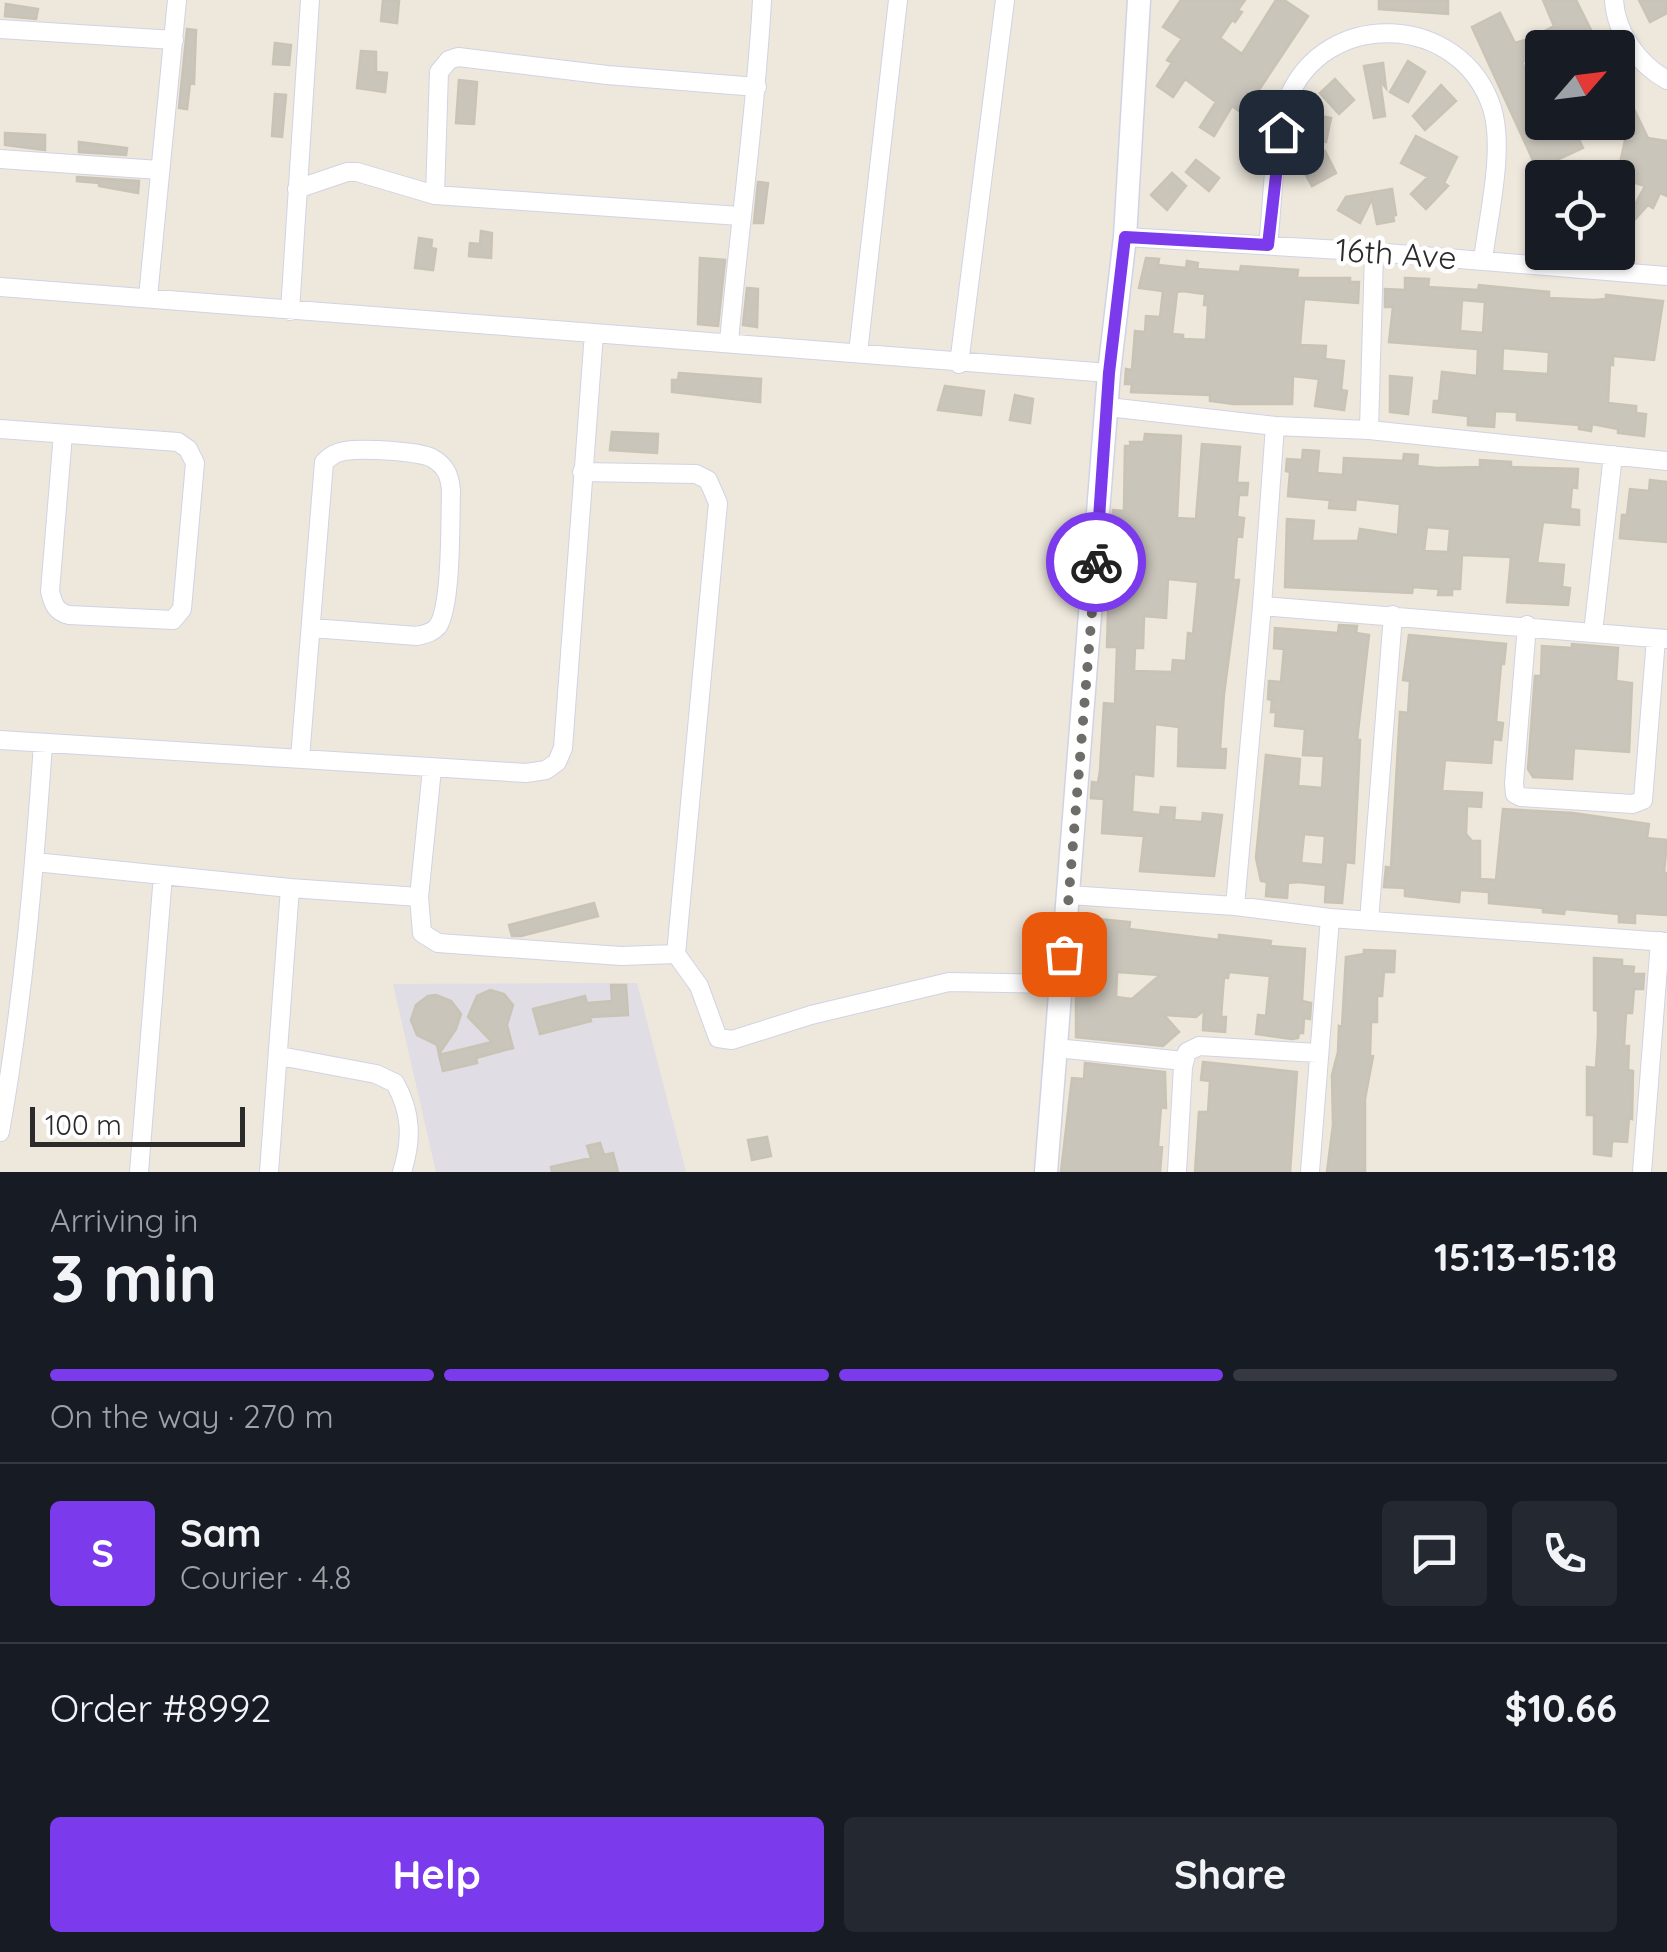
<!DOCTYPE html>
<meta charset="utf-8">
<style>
:root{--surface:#171b24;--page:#242831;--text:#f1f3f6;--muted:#9ea1a6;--line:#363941;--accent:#7c3aed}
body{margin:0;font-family:Quicksand,sans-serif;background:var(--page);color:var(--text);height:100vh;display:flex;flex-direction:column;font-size:38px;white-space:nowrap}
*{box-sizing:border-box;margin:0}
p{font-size:32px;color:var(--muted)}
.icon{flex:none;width:55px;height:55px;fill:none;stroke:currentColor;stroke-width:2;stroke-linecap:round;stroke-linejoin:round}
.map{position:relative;height:1172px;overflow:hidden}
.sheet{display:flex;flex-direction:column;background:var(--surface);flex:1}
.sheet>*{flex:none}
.needle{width:65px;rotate:62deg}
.tools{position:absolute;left:1525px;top:30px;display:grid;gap:20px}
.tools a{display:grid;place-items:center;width:110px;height:110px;border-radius:10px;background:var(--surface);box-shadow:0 2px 8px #0004;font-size:50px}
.scale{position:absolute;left:30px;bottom:25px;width:215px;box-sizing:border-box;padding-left:10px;border:5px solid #2b2b2b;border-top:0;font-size:28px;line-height:35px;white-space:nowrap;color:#2b2b2b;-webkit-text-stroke:8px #fff;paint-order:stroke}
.pin{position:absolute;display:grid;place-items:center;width:85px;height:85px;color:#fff;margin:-42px;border-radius:20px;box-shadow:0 5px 15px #0006}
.courier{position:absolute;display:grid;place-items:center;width:100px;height:100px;margin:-50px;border:8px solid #7c3aed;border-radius:50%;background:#fff;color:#222;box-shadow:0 2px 12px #0007}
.summary em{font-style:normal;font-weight:700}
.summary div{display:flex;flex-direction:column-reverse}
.summary{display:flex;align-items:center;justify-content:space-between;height:170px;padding:0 50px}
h1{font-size:65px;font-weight:700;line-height:75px}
.bar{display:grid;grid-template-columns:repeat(4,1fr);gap:15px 10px;align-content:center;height:120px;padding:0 50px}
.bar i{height:12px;border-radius:8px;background:var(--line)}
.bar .on{background:var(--accent)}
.bar p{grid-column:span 4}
.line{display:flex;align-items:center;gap:25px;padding:0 50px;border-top:2px solid var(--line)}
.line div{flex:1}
.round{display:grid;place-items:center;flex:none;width:105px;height:105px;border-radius:10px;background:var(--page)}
.primary-button{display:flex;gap:20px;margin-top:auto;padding:20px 50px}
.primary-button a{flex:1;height:115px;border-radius:10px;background:var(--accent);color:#fff;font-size:40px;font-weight:700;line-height:115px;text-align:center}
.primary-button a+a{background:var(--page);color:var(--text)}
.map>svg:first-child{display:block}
</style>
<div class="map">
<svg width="1667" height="1172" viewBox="0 0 1667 1172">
<rect width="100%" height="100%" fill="#ede7dc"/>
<!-- industrial -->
<path fill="#e0dde5" d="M637 983 686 1172H436L393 984Z"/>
<!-- building -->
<path fill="#c9c5bb" stroke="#c9c3b5" stroke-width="2.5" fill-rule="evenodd" d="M383 0 399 1 397 23 381 21Z
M1181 0H1245L1238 10 1242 12 1235 22 1232 20 1220 38 1242 54 1276 0H1284L1308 16 1243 114 1232 106 1214 136 1200 127 1216 102 1185 79 1173 97 1157 86 1172 63 1167 60 1182 39 1163 27Z
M1379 0H1448V14L1379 9Z
M1543 0H1576L1600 48H1533L1537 56 1522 62 1542 107V122H1590L1595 133 1579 140 1583 148 1537 169 1472 27 1500 13 1515 43 1529 39 1554 26Z
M1639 0H1667V13L1650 22Z
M6 4 38 9 36 19 5 16Z
M187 29 196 30 194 84 190 83 187 109 179 108Z
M275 43 291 45 289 65 273 64Z
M361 51 376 52V72L387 73 385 92 357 88Z
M1408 61 1425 72 1408 102 1390 92Z
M1383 63 1386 88 1380 81 1385 116 1374 118 1364 66Z
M1335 79 1354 100 1339 114 1320 93Z
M459 80 477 82 474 124 456 123Z
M1441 85 1456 101 1425 130 1413 116Z
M275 94 286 95 282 137 272 136Z
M1628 97 1648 138 1667 141V196L1660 193 1653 208 1648 205 1618 238V215L1627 205 1632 210 1645 186 1617 177 1626 136 1618 119V103Z
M1304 113 1331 118 1326 142 1300 137Z
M5 133 45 135V150L5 145Z
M1416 136 1457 157 1444 183 1448 186 1426 209 1411 194 1428 177 1401 163Z
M79 142 127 148 126 155 79 152Z
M1325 151 1336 173 1312 186 1300 164Z
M1196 160 1219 178 1209 191 1186 172Z
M1172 173 1186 186 1167 210 1151 195Z
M77 177 139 181 138 193 99 186V183L77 181Z
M758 182 768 183 763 223H754Z
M1392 189 1396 215 1393 216 1394 221 1377 224 1372 199 1360 223 1338 210 1346 197Z
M481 231 492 233 491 258 469 256 470 243 480 244Z
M419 238 432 240 431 248 436 249 433 270 415 268Z
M700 258 725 260 718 326 698 324Z
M1146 258 1159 259 1158 265 1186 268 1187 261 1198 263 1197 269 1240 272 1241 266 1283 269 1298 270 1297 278H1350V282H1359L1358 303 1304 299 1300 345 1326 346 1325 359 1344 361 1341 390 1347 391 1344 410 1315 406 1319 379 1293 376 1292 404H1234L1210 401V395L1131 392 1132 384H1125L1126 369 1132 370 1135 331 1145 332 1146 316 1160 317 1163 291 1139 288ZM1182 291 1205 294 1204 305H1208L1206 340 1183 339V335L1172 334 1177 292Z
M1405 278 1429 279 1428 287 1478 290 1479 285 1549 292V298L1594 300 1606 299V295L1663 301 1654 360 1613 356V365L1610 364 1608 403 1636 406V413L1646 414 1644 436 1618 433V429L1592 424 1591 431 1579 429V425L1517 420V412L1495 411 1494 427 1468 425V416L1433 412 1434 401H1439L1442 372 1477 376 1478 349 1389 342 1393 307H1385V289L1405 290ZM1462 300 1485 302 1483 333 1460 331ZM1503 348 1549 352 1548 374 1502 371Z
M747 288 758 289 757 327 743 325Z
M679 373 761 379 760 402 672 392V380H678Z
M1390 376 1412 378 1408 414 1390 412Z
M945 386 984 391 981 415 938 410Z
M1015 395 1033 399 1030 423 1010 420Z
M612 432 658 434 657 453 610 450Z
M1145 434 1181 436 1177 518 1196 519 1202 444 1240 447 1237 483H1248L1247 495H1239L1237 517 1244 518 1242 537 1237 536 1233 580H1239L1224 694 1220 749H1226L1225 768 1178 766 1179 727 1155 724 1153 776 1134 774 1132 812 1160 815 1161 807 1175 808 1174 820 1202 822 1203 813 1222 815 1214 876 1140 871 1144 836 1102 833 1104 799 1091 798 1092 782 1098 783 1100 771 1104 703 1115 704 1117 647H1107L1109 580 1117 581 1119 541 1111 540 1113 510 1124 511 1125 446H1131L1130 442H1144ZM1168 579 1198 582 1193 634 1188 633 1186 661 1173 660 1172 672 1134 671 1135 648H1143L1144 616 1166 618Z
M1303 450 1319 451 1317 473 1343 475 1344 458 1403 461 1404 454 1418 455 1417 466 1437 468 1480 467V460L1511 462V467L1578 469 1577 488 1572 487 1570 509 1579 510V525L1543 522 1537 563 1564 565 1562 587 1570 588 1568 605 1507 602 1511 557 1462 555 1460 589H1452V595H1438L1439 589 1413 587 1412 593 1285 587 1287 519 1314 521 1312 541H1358L1360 529 1398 535 1400 504 1356 499 1355 510 1329 508 1330 500 1288 496 1290 472 1286 471 1287 459 1302 460ZM1427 527 1450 529 1448 552 1424 551Z
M1650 480 1667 482V542L1620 538 1622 515H1627L1630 489 1649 491Z
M1339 625 1357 626 1356 633 1369 635 1357 740H1360L1359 763 1354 863 1346 862 1342 903 1325 902 1326 885 1298 882 1288 883 1287 898 1266 896 1267 882 1261 881 1256 858 1266 755 1300 759 1298 786 1322 788 1324 756 1303 755 1305 729 1275 726 1276 712H1271L1272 700 1268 699 1269 681 1281 682 1284 649 1274 648 1275 628 1338 633ZM1304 834 1325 836 1323 865 1301 863Z
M1409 635 1506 644 1504 664H1501L1496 722 1503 723 1501 740 1493 739 1491 763 1445 760 1442 791 1482 793 1481 807 1467 806 1466 834 1472 841H1480V879L1496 880 1503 809 1573 813 1649 824 1647 838 1667 840 1664 873H1667V915L1635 913V923L1619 922V914L1565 909 1564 914 1543 912V908L1489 903V892L1460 890 1459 902 1405 896V888L1384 887 1386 867 1391 868 1400 712 1408 713 1410 681 1403 680Z
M1572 644 1618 648 1616 681 1632 683 1629 752 1574 748 1572 779 1533 777 1528 769 1535 676H1541L1542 646 1572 648Z
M594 903 598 916 521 936H512L509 925Z
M1098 919 1130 922 1129 929 1219 940V935L1271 941 1270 946 1305 949 1302 1001 1311 1003 1310 1019 1304 1018 1303 1033H1299L1298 1038 1292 1039 1256 1034 1258 1015 1266 1016 1270 976 1229 972 1228 978 1224 977 1221 1017H1226L1225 1032 1203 1030 1204 1010 1196 1017 1164 1015 1179 1032 1163 1046 1076 1037V987H1079L1080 964H1085L1086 933 1096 934ZM1117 972 1160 975 1132 999 1116 997Z
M1364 950 1395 951 1394 972H1384L1382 996H1377V1022H1371L1370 1055 1373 1056 1365 1099V1172H1327L1333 1125 1332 1075 1338 1052 1339 1026 1342 1027 1346 957 1364 954Z
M1594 958 1622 960V966L1634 967 1633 974H1644L1643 989H1634L1632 1013H1626L1624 1046H1629L1628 1070 1633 1071 1632 1119 1629 1118 1627 1142 1612 1141 1611 1156 1594 1154V1115H1587V1067L1596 1068 1598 1035V1011L1594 1010Z
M611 985H626L628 1015 590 1017 591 1021 540 1034 533 1009 585 996 587 1003 612 1001Z
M490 990 504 994 513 1005 507 1025 513 1048 476 1058 477 1063 443 1071 439 1055 492 1042 468 1017 477 996Z
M436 995 451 1001 461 1014 456 1029 439 1054 437 1045 417 1035 411 1020 416 1005 428 996Z
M1203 1062 1297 1072 1290 1172H1195L1199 1112H1208L1210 1081 1201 1080Z
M1085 1063 1165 1072 1166 1108 1161 1107 1158 1146 1162 1147 1160 1172H1061L1072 1078 1084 1079Z
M767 1137 771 1156 752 1160 748 1140Z
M600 1143 604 1155 613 1153 618 1172H552L551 1167 591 1158 587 1146Z"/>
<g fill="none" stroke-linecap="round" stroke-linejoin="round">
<!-- minor casing -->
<g stroke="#d1d3e4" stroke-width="20">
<path id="minor" d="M1614 0C1616 33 1638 64 1667 80
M0 29 174 40
M0 159 159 170
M297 189 347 172H357L435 195 740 216
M435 195 439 72 449 60 458 57 607 75 757 87
M1125 237 1374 252 1667 276
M1268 245C1273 204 1273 138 1287 101 1324 6 1461 13 1492 108 1505 150 1488 217 1483 260
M0 287 1109 373
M148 297 177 0
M290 311 310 0
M729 342C739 228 756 114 762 0
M858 353 898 0
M959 364 1005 0
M1108 407 1275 426 1369 430 1667 461
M1275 426 1262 606 1667 639
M0 429 178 442 188 449 195 463 182 609 173 620 69 615C56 612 53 604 50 591L63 434
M1369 430 1374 252
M582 472 696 474 708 480 718 503 676 954
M1527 625 1514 783 1515 794 1521 797 1633 804 1643 800 1656 639
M1593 633 1613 455
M0 740 526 773 546 770 557 762 563 748 594 333
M300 758 324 462C331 456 336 452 345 451 361 448 419 451 432 458 446 466 450 476 451 491 450 519 452 605 438 626 432 633 425 634 417 636L312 628
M432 769 419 897 422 933 438 943 621 956 676 954 699 986 718 1038 732 1040 811 1015 949 982 1062 984
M35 862 290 888 419 897
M1068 895 1235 906 1330 918 1667 942
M1235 906 1262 606
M1369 921 1393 615
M1056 1048 1184 1061
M280 1056 376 1074 395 1083C412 1113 412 1140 402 1172
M0 1132C23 1003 34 874 43 744
M139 1172 163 875
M269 1172 290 888
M1177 1172 1183 1067 1187 1052 1199 1046 1318 1053
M1310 1172 1330 918
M1642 1172 1660 941"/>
</g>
<!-- tertiary casing -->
<g stroke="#d1d3e4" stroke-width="25">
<path id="tertiary" d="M1046 1172 1109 373 1125 237 1139 0"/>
</g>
<!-- minor -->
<use href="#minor" stroke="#fff" stroke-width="18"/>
<!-- tertiary -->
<use href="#tertiary" stroke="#fff" stroke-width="22"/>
</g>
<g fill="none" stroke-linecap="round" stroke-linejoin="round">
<!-- done -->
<path stroke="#6f6d69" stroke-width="10" stroke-dasharray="0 18" d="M1064 954 1096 562"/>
<!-- route -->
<path stroke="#7c3aed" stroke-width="12" d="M1096 562 1109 373 1125 237 1268 245 1281 132"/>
</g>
<g text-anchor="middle" stroke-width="9" stroke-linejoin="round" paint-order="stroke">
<!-- street labels -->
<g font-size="32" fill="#2b2b2b" stroke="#fff">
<text transform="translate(1396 254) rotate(4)" y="11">16th Ave</text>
</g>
</g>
</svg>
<div class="tools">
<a><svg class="needle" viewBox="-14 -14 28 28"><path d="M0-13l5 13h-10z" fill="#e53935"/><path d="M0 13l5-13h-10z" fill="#9ea1a6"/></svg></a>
<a><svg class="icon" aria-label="locate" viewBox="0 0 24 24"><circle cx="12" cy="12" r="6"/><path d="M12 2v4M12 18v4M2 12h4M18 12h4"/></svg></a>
</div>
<div class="scale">100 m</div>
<div class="pin" style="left:1064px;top:954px;background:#ea580c"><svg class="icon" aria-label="bag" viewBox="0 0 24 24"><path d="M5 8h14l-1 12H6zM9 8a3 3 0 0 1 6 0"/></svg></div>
<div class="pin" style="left:1281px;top:132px;background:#1f2937"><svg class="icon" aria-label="home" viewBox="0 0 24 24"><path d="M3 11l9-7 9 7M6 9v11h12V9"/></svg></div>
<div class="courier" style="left:1096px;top:562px"><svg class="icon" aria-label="bike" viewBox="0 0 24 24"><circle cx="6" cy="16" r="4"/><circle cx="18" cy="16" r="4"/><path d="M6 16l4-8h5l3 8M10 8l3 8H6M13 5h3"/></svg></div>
</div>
<section class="sheet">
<div class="summary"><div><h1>3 min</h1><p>Arriving in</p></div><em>15:13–15:18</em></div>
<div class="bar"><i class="on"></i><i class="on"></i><i class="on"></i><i></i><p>On the way · 270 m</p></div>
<div class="line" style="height:180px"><b class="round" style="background:var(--accent);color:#fff">S</b><div><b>Sam</b><p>Courier · 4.8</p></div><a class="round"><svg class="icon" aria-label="chat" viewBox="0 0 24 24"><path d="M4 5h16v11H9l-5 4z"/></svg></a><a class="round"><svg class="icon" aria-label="phone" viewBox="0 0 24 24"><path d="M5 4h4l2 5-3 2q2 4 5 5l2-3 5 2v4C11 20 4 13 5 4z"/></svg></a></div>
<div class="line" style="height:130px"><div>Order #8992</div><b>$10.66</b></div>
<div class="primary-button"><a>Help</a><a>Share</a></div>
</section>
